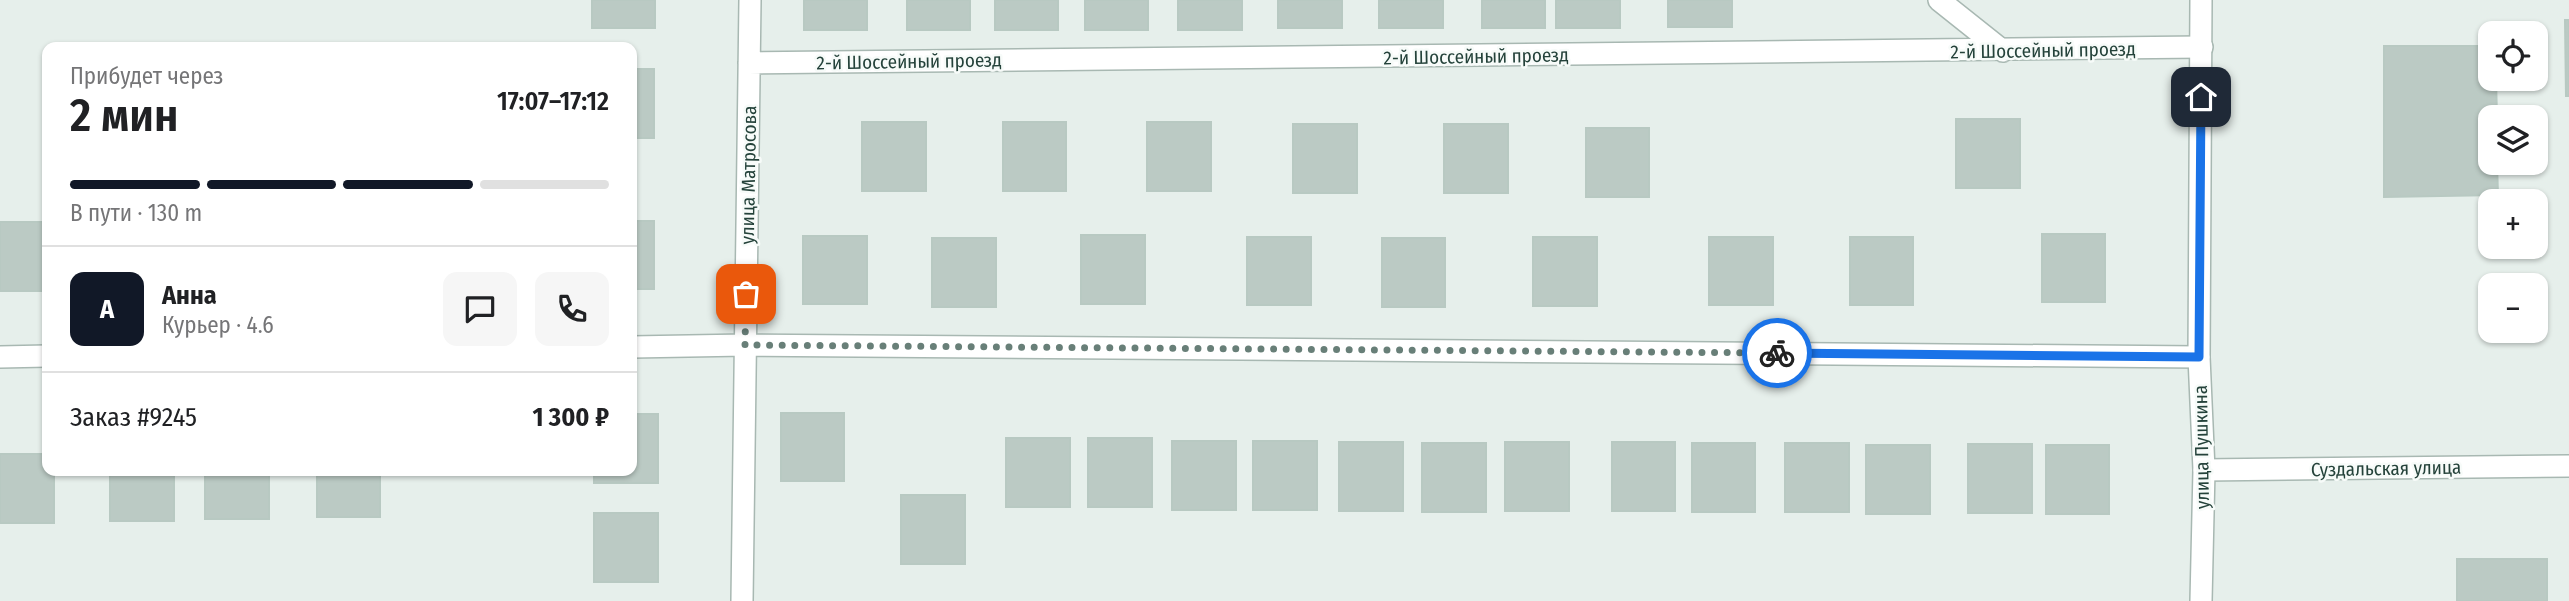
<!DOCTYPE html>
<html lang="ru">
<meta charset="utf-8">
<style>
:root{--surface:#fff;--page:#f6f6f6;--text:#202124;--muted:#757577;--line:#e0e0e0;--accent:#111827}
body{margin:0;font-family:"Fira Sans Condensed",sans-serif;background:var(--page);color:var(--text);height:100vh;display:flex;flex-direction:column;font-size:26px;white-space:nowrap}
*{box-sizing:border-box;margin:0}
p{font-size:23px;color:var(--muted)}
.icon{flex:none;width:38px;height:38px;fill:none;stroke:currentColor;stroke-width:2;stroke-linecap:round;stroke-linejoin:round}
.map{position:relative;flex:1;overflow:hidden}
.drawer{position:absolute;left:42px;top:42px;width:595px;height:434px;display:flex;flex-direction:column;background:var(--surface);border-radius:14px;box-shadow:0 2px 5px #0004}
.drawer>*{flex:none}
.tools{position:absolute;left:2478px;top:21px;display:grid;gap:14px}
.tools a{display:grid;place-items:center;width:70px;height:70px;border-radius:14px;background:var(--surface);box-shadow:0 2px 5px #0004;font-size:35px}
.pin{position:absolute;display:grid;place-items:center;width:60px;height:60px;color:#fff;margin:-30px;border-radius:14px;box-shadow:0 4px 10px #0006}
.courier{position:absolute;display:grid;place-items:center;width:70px;height:70px;margin:-35px;border:5px solid #1a73e8;border-radius:50%;background:#fff;color:#222;box-shadow:0 2px 9px #0007}
.overview em{font-style:normal;font-weight:600}
.overview div{display:flex;flex-direction:column-reverse}
.overview{display:flex;align-items:center;justify-content:space-between;height:119px;padding:0 28px}
h1{font-size:46px;font-weight:600;line-height:52px}
.bar{display:grid;grid-template-columns:repeat(4,1fr);gap:10px 7px;align-content:center;height:84px;padding:0 28px}
.bar i{height:9px;border-radius:5px;background:var(--line)}
.bar .active{background:var(--accent)}
.bar p{grid-column:span 4}
.line{display:flex;align-items:center;gap:18px;padding:0 28px;border-top:2px solid var(--line)}
.line div{flex:1}
.round{display:grid;place-items:center;flex:none;width:74px;height:74px;border-radius:14px;background:var(--page)}
.map>svg:first-child{display:block}
</style>
<div class="map">
<svg width="2569" height="601" viewBox="0 0 2569 601">
<rect width="100%" height="100%" fill="#e6efeb"/>
<!-- building -->
<path fill="#bbcac4" stroke="#b8c9c2" stroke-width="2" d="M592 0H655V28H592Z
M804 0H867V30H804Z
M907 0H970V30H907Z
M995 0H1058V30H995Z
M1085 0H1148V30H1085Z
M1178 0H1242V30H1178Z
M1278 0H1342V28H1278Z
M1379 0H1443V28H1379Z
M1482 0H1545V28H1482Z
M1556 0H1620V28H1556Z
M1668 0H1732V27H1668Z
M2565 20H2569V96H2566Z
M2384 46H2490V79H2496L2497 117H2490V163H2497L2498 195 2384 197Z
M632 69H654V138H632Z
M1956 119H2020V188H1956Z
M862 122H926V191H862Z
M1003 122H1066V191H1003Z
M1147 122H1211V191H1147Z
M1293 124H1357V193H1293Z
M1444 124H1508V193H1444Z
M1586 128H1649V197H1586Z
M632 221H654V289H632Z
M0 222H47V291H0Z
M2042 234H2105V302H2042Z
M1081 235H1145V304H1081Z
M803 236H867V304H803Z
M1247 237H1311V305H1247Z
M1533 237H1597V306H1533Z
M1709 237H1773V305H1709Z
M1850 237H1913V305H1850Z
M932 238H996V307H932Z
M1382 238H1445V307H1382Z
M781 413H844V481H781Z
M632 414H658V483H594V471H632Z
M1006 438H1070V507H1006Z
M1088 438H1152V507H1088Z
M1172 441H1236V510H1172Z
M1253 441H1317V510H1253Z
M1339 442H1403V511H1339Z
M1505 442H1569V511H1505Z
M1612 442H1675V511H1612Z
M1422 443H1486V512H1422Z
M1692 443H1755V512H1692Z
M1785 443H1849V512H1785Z
M1968 444H2032V513H1968Z
M1866 445H1930V514H1866Z
M2046 445H2109V514H2046Z
M0 454H47V471H54V523H0Z
M110 471H174V521H110Z
M205 471H269V519H205Z
M317 471H380V517H317Z
M901 495H965V564H901Z
M594 513H658V582H594Z
M2457 559H2547V601H2457Z"/>
<g fill="none" stroke-linecap="round" stroke-linejoin="round">
<!-- minor casing -->
<g stroke="#a8b8b2" stroke-width="24">
<path id="minor" d="M1939 0 2003 51
M749 63 2202 47
M632 347 745 345 2199 357
M0 357 47 356
M2204 470 2569 466
M742 601 750 0"/>
</g>
<!-- tertiary casing -->
<g stroke="#a8b8b2" stroke-width="24">
<path id="tertiary" d="M2201 601 2204 470 2199 357 2201 0"/>
</g>
<!-- minor -->
<use href="#minor" stroke="#fff" stroke-width="21"/>
<!-- tertiary -->
<use href="#tertiary" stroke="#fff" stroke-width="21"/>
</g>
<g fill="none" stroke-linecap="round" stroke-linejoin="round">
<!-- done -->
<path stroke="#687f78" stroke-width="7" stroke-dasharray="0 12.6" d="M746 294 745 345 1777 353"/>
<!-- route -->
<path stroke="#1a73e8" stroke-width="9" d="M1777 353 2199 357 2201 97"/>
</g>
<g text-anchor="middle" stroke-width="5" stroke-linejoin="round" paint-order="stroke">
<!-- street labels -->
<g font-size="19" fill="#24423a" stroke="#f7fbf9">
<text transform="translate(2043 50) rotate(-1)" y="7">2-й Шоссейный проезд</text>
<text transform="translate(1476 56) rotate(-1)" y="7">2-й Шоссейный проезд</text>
<text transform="translate(909 61) rotate(-1)" y="7">2-й Шоссейный проезд</text>
<text transform="translate(748 175) rotate(-89)" y="7">улица Матросова</text>
<text transform="translate(2201 447) rotate(-91)" y="7">улица Пушкина</text>
<text transform="translate(2386 468) rotate(-1)" y="7">Суздальская улица</text>
</g>
</g>
</svg>
<div class="tools">
<a><svg class="icon" aria-label="locate" viewBox="0 0 24 24"><circle cx="12" cy="12" r="6"/><path d="M12 2v4M12 18v4M2 12h4M18 12h4"/></svg></a>
<a><svg class="icon" aria-label="layers" viewBox="0 0 24 24"><path d="M12 4l9 5-9 5-9-5zM3 14l9 5 9-5"/></svg></a>
<a>+</a>
<a>−</a>
</div>
<div class="pin" style="left:746px;top:294px;background:#ea580c"><svg class="icon" aria-label="bag" viewBox="0 0 24 24"><path d="M5 8h14l-1 12H6zM9 8a3 3 0 0 1 6 0"/></svg></div>
<div class="pin" style="left:2201px;top:97px;background:#1f2937"><svg class="icon" aria-label="home" viewBox="0 0 24 24"><path d="M3 11l9-7 9 7M6 9v11h12V9"/></svg></div>
<div class="courier" style="left:1777px;top:353px"><svg class="icon" aria-label="bike" viewBox="0 0 24 24"><circle cx="6" cy="16" r="4"/><circle cx="18" cy="16" r="4"/><path d="M6 16l4-8h5l3 8M10 8l3 8H6M13 5h3"/></svg></div>
<section class="drawer">
<div class="overview"><div><h1>2 мин</h1><p>Прибудет через</p></div><em>17:07–17:12</em></div>
<div class="bar"><i class="active"></i><i class="active"></i><i class="active"></i><i></i><p>В пути · 130 m</p></div>
<div class="line" style="height:126px"><b class="round" style="background:var(--accent);color:#fff">А</b><div><b>Анна</b><p>Курьер · 4.6</p></div><a class="round"><svg class="icon" aria-label="chat" viewBox="0 0 24 24"><path d="M4 5h16v11H9l-5 4z"/></svg></a><a class="round"><svg class="icon" aria-label="phone" viewBox="0 0 24 24"><path d="M5 4h4l2 5-3 2q2 4 5 5l2-3 5 2v4C11 20 4 13 5 4z"/></svg></a></div>
<div class="line" style="height:91px"><div>Заказ #9245</div><b>1 300 ₽</b></div>
</section>
</div>
